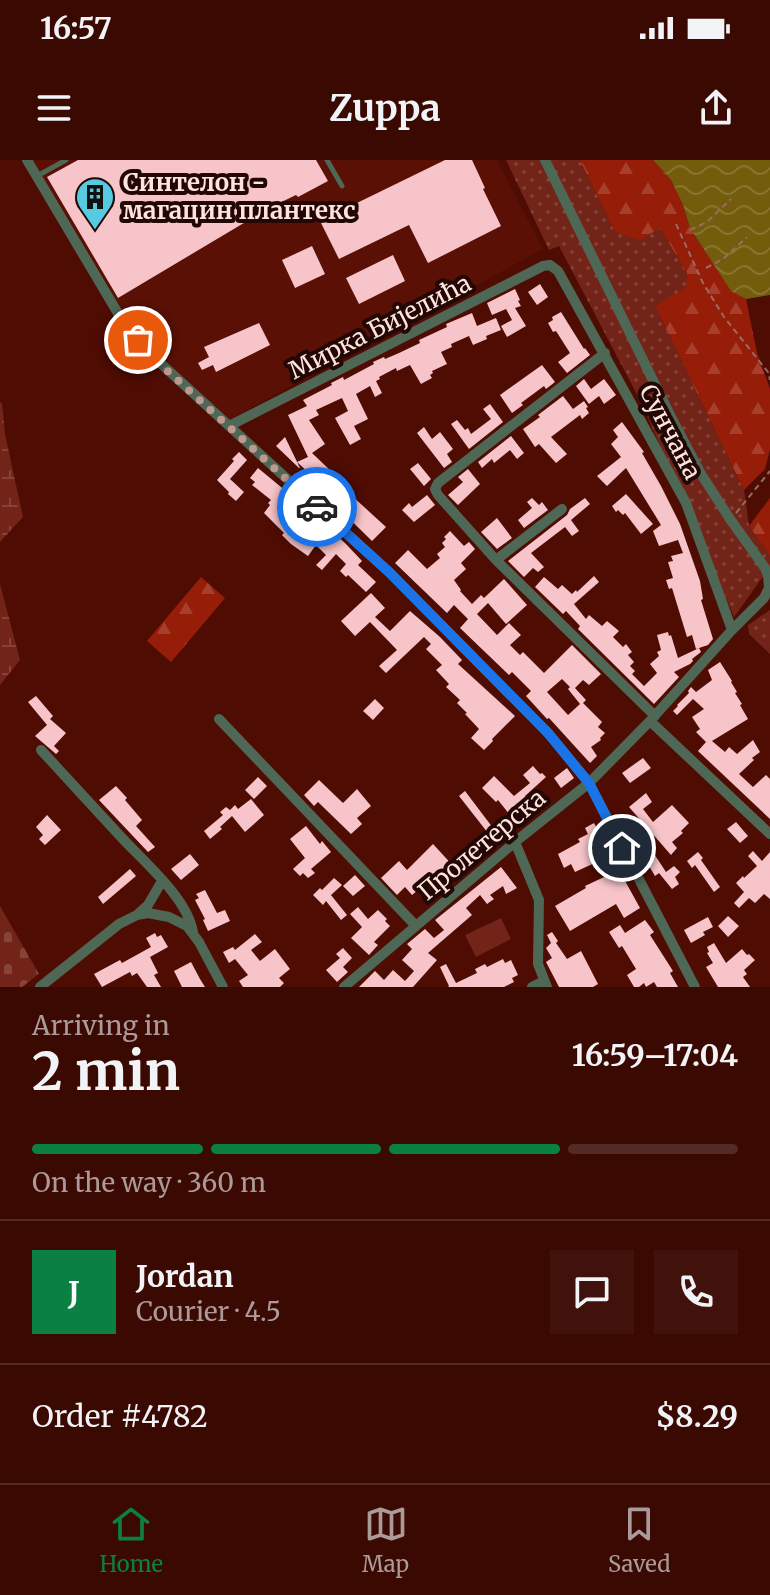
<!DOCTYPE html>
<meta charset="utf-8">
<style>
:root{--surface:#3a0902;--page:#41120c;--text:#f1f3f6;--muted:#ab9a99;--line:#542a24;--accent:#0b8043}
body{margin:0;font-family:Merriweather,serif;background:var(--page);color:var(--text);height:100vh;display:flex;flex-direction:column;font-size:30px;white-space:nowrap}
*{box-sizing:border-box;margin:0}
p{font-size:26px;color:var(--muted)}
.icon{flex:none;width:44px;height:44px;fill:none;stroke:currentColor;stroke-width:2;stroke-linecap:round;stroke-linejoin:round}
.map{position:relative;height:827px;overflow:hidden}
.side{display:flex;flex-direction:column;background:var(--surface);flex:1}
.side>*{flex:none}
.pin{position:absolute;display:grid;place-items:center;width:68px;height:68px;color:#fff;margin:-34px;border:4px solid #fff;border-radius:50%;box-shadow:0 2px 8px #0007}
.courier{position:absolute;display:grid;place-items:center;width:80px;height:80px;margin:-40px;border:6px solid #1a73e8;border-radius:50%;background:#fff;color:#222;box-shadow:0 2px 10px #0007}
.headline em{font-style:normal;font-weight:700}
.headline div{display:flex;flex-direction:column-reverse}
.headline{display:flex;align-items:center;justify-content:space-between;height:136px;padding:0 32px}
h1{font-size:52px;font-weight:700;line-height:60px}
.bar{display:grid;grid-template-columns:repeat(4,1fr);gap:12px 8px;align-content:center;height:96px;padding:0 32px}
.bar i{height:10px;border-radius:6px;background:var(--line)}
.bar .on{background:var(--accent)}
.bar p{grid-column:span 4}
.line{display:flex;align-items:center;gap:20px;padding:0 32px;border-top:2px solid var(--line)}
.line div{flex:1}
.round{display:grid;place-items:center;flex:none;width:84px;height:84px;border-radius:0px;background:var(--page)}
.status{display:flex;justify-content:space-between;align-items:center;height:56px;padding:0 40px;background:var(--surface);direction:ltr}
.status svg{height:22px;fill:currentColor}
header{display:flex;justify-content:space-between;align-items:center;height:104px;padding:0 32px;background:var(--surface);font-size:36px;font-weight:700}
.dock{display:flex;justify-content:space-around;align-items:center;height:112px;border-top:2px solid var(--line);background:var(--surface);font-size:22px;color:var(--muted)}
.dock a{display:grid;justify-items:center;gap:4px}
.dock .on{color:var(--accent)}
.map>svg:first-child{display:block}
</style>
<div class="status"><b>16:57</b><svg viewBox="0 0 49 12"><path d="M0 12V9h3v3zM5 12V6h3v6zM10 12V3h3v9zM15 12V0h3v12zM26 1h20v11H26zM47 4h2v5h-2z"/></svg></div>
<header><svg class="icon" aria-label="menu" viewBox="0 0 24 24"><path d="M4 6h16M4 12h16M4 18h16"/></svg>Zuppa<svg class="icon" aria-label="share" viewBox="0 0 24 24"><path d="M12 15V3M7 8l5-5 5 5M5 13v7h14v-7"/></svg></header>
<div class="map">
<svg width="770" height="827" viewBox="0 0 770 827">
<defs>
<pattern id="grass-dots" width="8" height="8" patternUnits="userSpaceOnUse" patternTransform="scale(2)"><rect width="8" height="8" fill="#712417"/><path d="M2 2h.1M6 6h.1" fill="none" stroke="#864438" stroke-width="1.8" stroke-linecap="round"/></pattern>
<pattern id="forest-firs" width="22" height="20" patternUnits="userSpaceOnUse" patternTransform="scale(2)"><rect width="22" height="20" fill="#961e08"/><path d="M5 1l3.5 6h-7zM16 11l3.5 6h-7z" fill="#a63f2c"/></pattern>
<pattern id="wetland-marsh" width="20" height="14" patternUnits="userSpaceOnUse" patternTransform="scale(2)"><rect width="20" height="14" fill="#712417"/><path d="M1 5h8M5 5V1M11 12h8M15 12V8" fill="none" stroke="#864438"/></pattern>
<pattern id="cemetery-stones" width="16" height="16" patternUnits="userSpaceOnUse" patternTransform="scale(2)"><rect width="16" height="16" fill="#712417"/><path d="M2 7V4a2 2 0 0 1 4 0v3zM10 15v-3a2 2 0 0 1 4 0v3z" fill="#864438"/></pattern>
<pattern id="water-waves" width="16" height="10" patternUnits="userSpaceOnUse" patternTransform="scale(2)"><rect width="16" height="10" fill="#735d0d"/><path d="M0 5q4-4 8 0t8 0" fill="none" stroke="#887430"/></pattern>
</defs>
<rect width="100%" height="100%" fill="#4e0c03"/>
<!-- built -->
<path fill="#5a1005" d="M33 0H497L543 89 227 261 152 188 126 156 112 135Z"/>
<!-- grass -->
<path fill="url(#grass-dots)" d="M506 0H580L615 72 660 68 687 113V127L655 146 744 330 749 366 770 396V407L734 457 642 244 559 86 549 90Z
M770 450V494L749 474 748 465Z"/>
<!-- forest -->
<path fill="url(#forest-firs)" d="M580 0H653L671 20 683 45 690 68 731 130 746 139 757 193 770 229V289L765 309 744 330 655 146 686 127 687 113 660 68 640 80 615 72Z
M770 338V396L749 366Z
M201 417 225 438 171 502 147 481Z"/>
<!-- wetland -->
<path fill="url(#wetland-marsh)" d="M0 242 2 243 5 274 23 357 0 382Z
M0 424 20 500 0 525Z"/>
<!-- cemetery -->
<path fill="url(#cemetery-stones)" d="M0 746 39 814 22 827H0Z"/>
<!-- green -->
<path fill="#712417" d="M501 758 511 779 476 797 465 775Z"/>
<!-- water -->
<path fill="url(#water-waves)" d="M653 0H770V135L746 139 731 131 690 68 683 45 671 20Z"/>
<!-- building -->
<path fill="#f7c4c9" fill-rule="evenodd" d="M78 0H316L328 21 298 37 296 35 269 48 118 138 47 17Z
M445 0H472L485 28 483 29 501 66 428 103 409 65 339 99 320 61Z
M312 86 325 114 295 128 282 100Z
M393 95 405 121 359 144 346 118Z
M540 124 548 137 537 145 528 132Z
M515 129 520 140 518 141 521 146 515 148 526 166 507 177 501 166 512 160 506 149 492 155 487 143Z
M561 152 584 189 585 188 590 195 567 213 558 202 570 193 556 171 553 172 548 163 553 160 552 157Z
M472 153 477 166 496 158 501 170 486 176 487 179 473 185 469 176 451 184 452 187 441 192 447 204 432 211 433 213 430 215 432 218 421 224 410 205 397 211 396 208 379 217 380 219 376 221 382 233 375 237 370 226 356 234 368 259 354 266 361 279 350 285 335 258 348 251 342 238 316 250 319 255 309 260 325 284 312 293 333 313 329 316 338 326 349 336 351 335 386 367 372 381 318 328 321 324 297 302 308 297 288 255 307 246 303 240 332 225 331 223 343 217 344 220 374 204 373 202 384 197 385 199 399 193 420 183 419 180 447 167 446 164Z
M259 163 270 185 216 212 213 205 202 210 198 203 209 197 204 187Z
M542 205 555 222 546 229 544 226 521 243 523 245 512 253 500 235Z
M584 219 591 229 604 219 616 235 604 244 599 236 589 244 576 226Z
M563 236 573 249 584 241 588 247 586 248 589 253 582 259 580 255 551 277 567 294 556 303 539 284 535 287 523 269 540 257 538 255Z
M490 244 503 262 469 289 451 264 457 260 465 270 468 268 471 274 491 259 483 249Z
M622 262 644 292 642 293 661 326 680 364 700 421 703 439 701 440 713 479 708 485 699 488 701 492 692 499 693 501 690 504 674 512 679 517 654 544 578 469 580 466 566 451 563 454 535 427 544 417 558 429 562 425 572 434 576 430 577 432 594 416 599 422 574 444 586 459 589 455 602 466 607 461 619 471 613 477 623 487 626 484 632 492 628 495 634 502 630 506 635 511 632 514 644 526 657 513 650 504 659 496 657 492 661 490 657 475 668 472 669 476 671 475 678 498 699 488 696 489 692 475 687 477 672 428 669 429 666 420 673 418 668 402 673 401 671 396 683 393 678 380 659 386 653 371 661 365 626 308 607 326 597 316 621 297 611 284 618 277 613 270Z
M424 267 432 279 440 272 453 289 447 294 452 302 444 308 417 273Z
M511 276 524 293 517 299 510 290 494 303 492 299 482 308 478 302Z
M285 277 300 308H299L276 286Z
M239 292 247 300 230 319 244 332 236 341 228 334 229 332 217 320 234 301 232 299Z
M418 303 431 319 424 326 410 309Z
M258 308 310 351 346 384 362 401 358 405 376 422 366 432 348 415 346 417 340 411 346 404 336 394 322 410 316 405 326 395 316 385 308 396 291 384 282 375 284 373 264 353 270 345 268 343 271 340 252 325 255 322 250 318Z
M468 309 480 324 458 345 448 335 463 322 458 317Z
M626 334 653 364 641 374 625 353 623 355 618 350 616 352 612 346Z
M427 335 435 345 414 362 402 350 409 343 412 347Z
M532 338 539 345 542 342 548 350 524 368 518 360 532 348 527 342Z
M585 338 590 344 571 360 579 371 572 376 565 367 531 393 544 407 538 412 533 408 524 417 508 401 567 355 570 349Z
M497 358 512 378 497 389 481 372Z
M450 371 464 386 469 382 475 389 461 403 466 409 454 420 461 430 460 431 472 444 481 435 484 438 504 419 527 445 506 464 488 443 477 454 497 475 509 463 521 475 510 485 520 495 523 492 544 513 572 485 601 514 589 525 583 520 575 528 586 540 583 543 602 562 598 567 605 573 600 578 601 580 591 587 597 596 590 603 549 558 547 559 526 536 531 531 512 512 509 515 460 468 468 459 454 445 447 453 395 403 408 390 427 409 440 398 437 394 445 387 442 383 446 379 444 377ZM562 519 570 527 568 529 580 544 568 555 547 532Z
M371 433 385 448 375 457 390 471 410 451 440 477 462 500 458 504 515 556 492 579 493 581 484 590 471 578 479 569 465 554 467 553 457 543 460 540 446 527 449 524 436 510 442 505 426 489 431 484 424 477 386 513 379 506 397 490 370 462 355 476 341 461Z
M720 502 732 521 731 522 737 532 735 533 742 544 740 545 748 559 712 581 725 592 729 587 737 594 753 580 760 592 752 598 754 600 739 614 753 627 766 615 770 619V659L698 591 706 582 696 572 700 569 692 557 704 549 693 539 677 555 673 551 678 546 677 545 689 533 688 531 691 527 696 532 712 520 708 510Z
M36 536 53 556 50 559 66 573 54 586 59 591 56 594 35 576 47 565 28 542Z
M375 539 384 548 373 560 363 551Z
M643 598 651 608 630 623 622 613Z
M533 606 540 614 542 613 546 617 525 636 535 648 506 669 508 672 495 682 459 636 465 631 493 668 510 655 498 640 496 642 482 628 494 616 514 636 530 623 523 615Z
M567 608 574 618 561 628 554 618Z
M258 617 267 626 254 639 245 630Z
M319 620 343 643 357 629 371 646 357 658 362 664 351 674 318 642 314 646 304 635Z
M116 626 127 638 125 640 142 660 136 666 155 687 148 692 99 640Z
M646 633 652 642 643 649 653 662 672 645 689 663 681 671 683 673 672 682 677 688 671 695 629 647Z
M251 639 264 655 245 672 232 656 220 667 222 669 210 679 204 671 223 655 220 652 226 647 230 650 235 645 238 649Z
M47 655 61 670 45 685 39 679 43 675 36 667Z
M633 662 666 712 674 706 680 712 675 717 679 724 672 729 659 713 655 716 649 706 651 705 640 692 643 691 635 683 637 681 627 667Z
M736 662 748 676 740 683 727 669Z
M594 663 612 695 575 712 571 704 564 708 558 694 580 682 578 679 588 674 585 668Z
M306 666 320 684 322 681 331 692 311 709 315 713 308 718 303 713 300 716 293 709 305 698 290 679Z
M433 684 456 709 428 730 424 725 412 735 405 727 397 735 381 718 399 701 407 710Z
M753 691 762 701 770 692V739L764 734 755 743 749 738 739 748 734 743 744 732 736 723 743 716 744 718 757 706 748 696Z
M698 692 703 698 701 700 720 727 714 732 695 705 692 708 687 701Z
M190 694 199 705 181 720 171 709Z
M501 707 517 728 506 734 503 726 490 735 494 739 487 744 480 735 466 748 472 755 428 793 437 800 413 827H359L375 811 384 820 393 810 405 821 414 811 402 800 412 789 407 784 425 769 434 778 444 770 435 760Z
M130 709 136 716 103 744 98 737Z
M619 710 640 748 624 758 616 744 570 771 555 746 586 728 585 726Z
M355 715 365 726 353 736 343 726Z
M334 718 342 725 331 735 347 755 341 760 326 741 323 745 313 735 320 728 322 730Z
M205 730 217 753 225 750 230 761 208 771 203 760 205 759 195 740 199 738 196 734Z
M358 747 368 759 378 750 387 759 385 761 390 766 374 782 378 785 369 795 351 778 362 767 350 754Z
M728 756 739 766 728 777 718 766Z
M708 757 713 767 703 772 705 775 691 783 684 770Z
M645 760 654 772 650 775 673 811 670 813 678 827H657L654 822 646 827 644 823 639 827H634L627 815 636 809 622 786 619 788 609 772 620 765 625 773Z
M552 772 558 781 556 783 567 799 581 791 598 824 593 827H559L546 802 552 798 546 788 551 783 547 775Z
M155 773 157 777 161 775 168 787 150 797 158 813 154 815 161 827H147L137 813 132 816 130 812 102 827 94 814 120 800 122 803 151 787 146 778Z
M255 774 262 782 251 790 260 801 275 789 290 809 279 818 284 823 280 827H243L239 821 248 815 235 799 229 803 223 792 233 787 235 790Z
M714 783 726 803 742 789 747 795 749 794 755 800 744 810 747 814 743 817 750 827H718L706 807 713 803 707 793 709 792 707 787Z
M343 788 352 798 343 807 348 812 337 822 326 810 340 798 336 794Z
M503 799 505 803 511 800 518 815 512 818 514 822 504 827H448L449 826 440 807 446 804 456 823 477 813 475 809 485 804 487 807Z
M191 802 200 819 205 827H182L174 811Z"/>
<g fill="none" stroke-linecap="round" stroke-linejoin="round">
<!-- path -->
<path stroke="#9b6a63" stroke-width="2" stroke-dasharray="6 4" stroke-linecap="butt" d="M676 64 703 123 724 157 768 212 770 220
M690 70 707 62 731 39
M706 108 723 99 747 77
M736 353 770 311"/>
<!-- lane -->
<path stroke="#4e6855" stroke-width="5" d="M327 0 342 26
M37 16 66 0"/>
<!-- street -->
<path stroke="#4e6855" stroke-width="10" d="M27 0 119 155 146 190 389 412 548 573 589 623 695 827
M545 0 670 255 701 314 730 359 765 408 768 416 769 428
M605 193 438 323 435 329 438 335 496 400 655 556
M229 266 543 106 550 105 558 111 686 343 732 470
M496 400 562 349
M219 559 416 766
M650 561 770 674
M41 590C68 619 95 649 122 678 145 703 187 738 193 772
M515 682 539 740 538 804 547 827
M139 753 148 745 162 721
M40 827 119 764 137 755 148 753 169 757 187 766 199 782 223 827
M344 827 515 682 589 623 650 561 732 470 764 438 769 428
M532 827 544 821"/>
</g>
<g fill="none" stroke-linecap="round" stroke-linejoin="round">
<!-- done -->
<path stroke="#c09892" stroke-width="8" stroke-dasharray="0 14.4" d="M138 180 160 204 317 347"/>
<!-- route -->
<path stroke="#1a73e8" stroke-width="10" d="M317 347 389 412 548 573 589 623 622 688"/>
</g>
<!-- icons -->
<defs>
<g id="building-pin" transform="scale(2)"><path d="M0 17L-7.5 6A9.5 9.5 0 1 1 7.5 6Z" fill="#55cae0" stroke="#220704"/><path d="M-4-6H4V6H1V3H-1V6H-4ZM-2.5-4.3h1.7v1.8h-1.7ZM.8-4.3h1.7v1.8H.8ZM-2.5-1h1.7V.8h-1.7ZM.8-1h1.7V.8H.8Z" fill="#111"/></g>
</defs>
<g fill-rule="evenodd">
<use href="#building-pin" x="95" y="37"/>
</g>
<g text-anchor="middle" stroke-width="8" stroke-linejoin="round" paint-order="stroke">
<!-- poi labels -->
<g font-size="24" font-weight="bold" fill="#fee4df" stroke="#220704" text-anchor="start">
<text x="123" y="31">Синтелон -<tspan x="123" dy="28">магацин плантекс</tspan></text>
</g>
<!-- street labels -->
<g font-size="24" fill="#fee4df" stroke="#220704">
<text transform="translate(380 167) rotate(-27)" y="8">Мирка Бијелића</text>
<text transform="translate(670 272) rotate(62)" y="8">Сунчана</text>
<text transform="translate(482 685) rotate(-40)" y="8">Пролетерска</text>
</g>
</g>
</svg>
<div class="pin" style="left:138px;top:180px;background:#ea580c"><svg class="icon" aria-label="bag" viewBox="0 0 24 24"><path d="M5 8h14l-1 12H6zM9 8a3 3 0 0 1 6 0"/></svg></div>
<div class="pin" style="left:622px;top:688px;background:#1f2937"><svg class="icon" aria-label="home" viewBox="0 0 24 24"><path d="M3 11l9-7 9 7M6 9v11h12V9"/></svg></div>
<div class="courier" style="left:317px;top:347px"><svg class="icon" aria-label="car" viewBox="0 0 24 24"><path d="M5 17H2v-5l4-1 3-4h7l3 4 3 1v5h-3M9 17h6M6 11h13"/><circle cx="7" cy="17" r="2"/><circle cx="17" cy="17" r="2"/></svg></div>
</div>
<section class="side">
<div class="headline"><div><h1>2 min</h1><p>Arriving in</p></div><em>16:59–17:04</em></div>
<div class="bar"><i class="on"></i><i class="on"></i><i class="on"></i><i></i><p>On the way · 360 m</p></div>
<div class="line" style="height:144px"><b class="round" style="background:var(--accent);color:#fff">J</b><div><b>Jordan</b><p>Courier · 4.5</p></div><a class="round"><svg class="icon" aria-label="chat" viewBox="0 0 24 24"><path d="M4 5h16v11H9l-5 4z"/></svg></a><a class="round"><svg class="icon" aria-label="phone" viewBox="0 0 24 24"><path d="M5 4h4l2 5-3 2q2 4 5 5l2-3 5 2v4C11 20 4 13 5 4z"/></svg></a></div>
<div class="line" style="height:104px"><div>Order #4782</div><b>$8.29</b></div>
</section>
<nav class="dock">
<a class="on"><svg class="icon" aria-label="home" viewBox="0 0 24 24"><path d="M3 11l9-7 9 7M6 9v11h12V9"/></svg>Home</a>
<a><svg class="icon" aria-label="map" viewBox="0 0 24 24"><path d="M3 6l6-2 6 2 6-2v14l-6 2-6-2-6 2zM9 4v14M15 6v14"/></svg>Map</a>
<a><svg class="icon" aria-label="saved" viewBox="0 0 24 24"><path d="M7 4h10v16l-5-4-5 4z"/></svg>Saved</a>
</nav>
